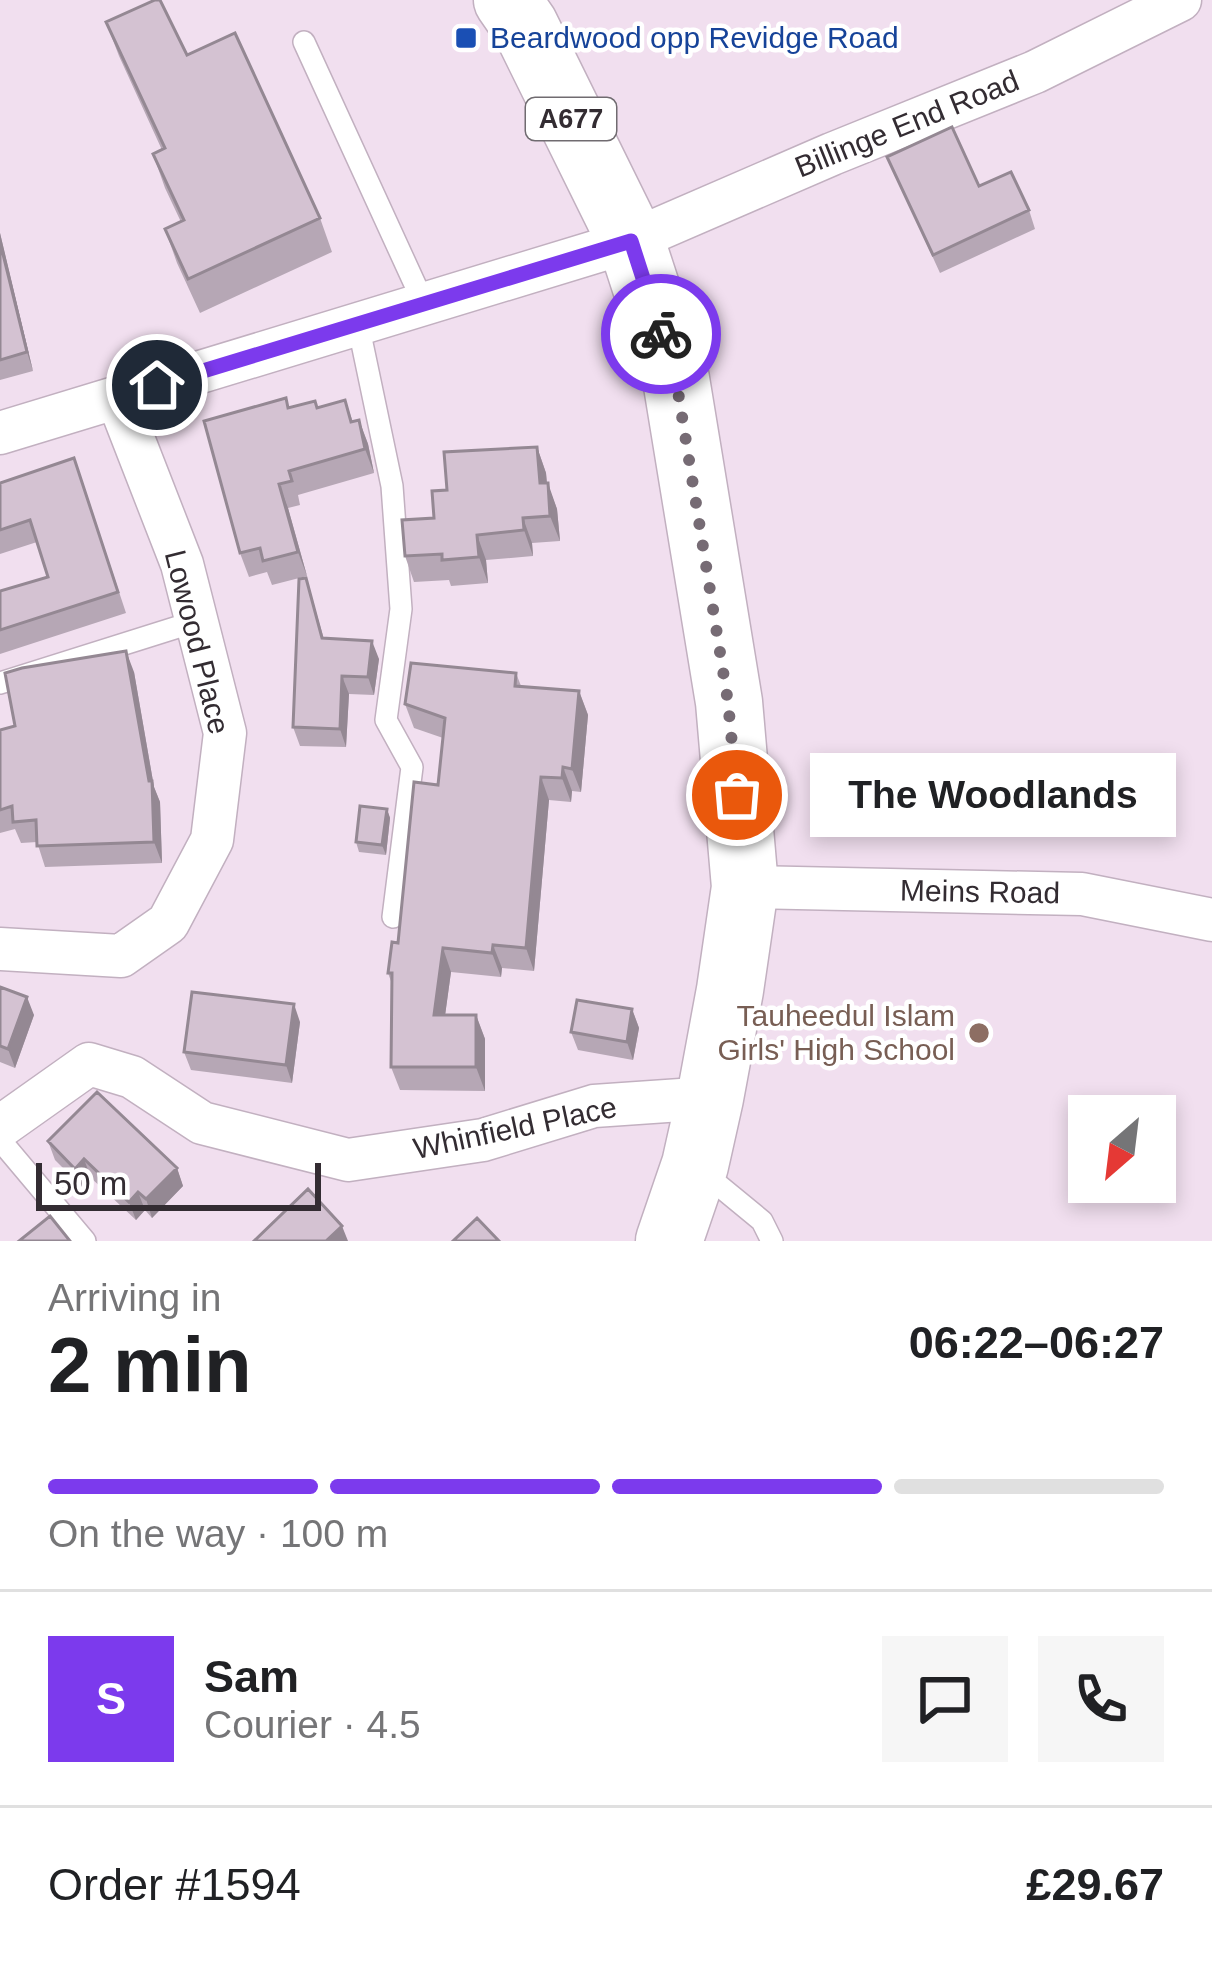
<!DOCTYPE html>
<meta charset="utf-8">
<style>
:root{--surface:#fff;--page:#f6f6f6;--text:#202124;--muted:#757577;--line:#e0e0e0;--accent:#7c3aed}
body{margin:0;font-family:Arial,sans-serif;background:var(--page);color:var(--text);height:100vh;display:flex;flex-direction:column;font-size:45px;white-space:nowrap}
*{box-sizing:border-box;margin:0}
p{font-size:39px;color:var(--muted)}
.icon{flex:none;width:66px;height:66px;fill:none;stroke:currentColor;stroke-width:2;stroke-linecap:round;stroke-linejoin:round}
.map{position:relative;height:1241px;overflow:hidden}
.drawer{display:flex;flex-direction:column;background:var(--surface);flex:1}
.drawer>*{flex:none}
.needle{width:78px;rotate:208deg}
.fabs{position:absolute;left:1068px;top:1095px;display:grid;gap:24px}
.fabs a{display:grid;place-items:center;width:108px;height:108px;border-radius:0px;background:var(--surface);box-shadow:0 6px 18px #0003;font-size:60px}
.scale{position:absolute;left:36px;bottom:30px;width:285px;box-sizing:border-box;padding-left:12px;border:6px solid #332c32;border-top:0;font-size:33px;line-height:42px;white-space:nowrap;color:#332c32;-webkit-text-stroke:9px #fff;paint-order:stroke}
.pin{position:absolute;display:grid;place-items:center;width:102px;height:102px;color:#fff;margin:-51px;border:6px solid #fff;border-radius:50%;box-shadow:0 3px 12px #0007}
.courier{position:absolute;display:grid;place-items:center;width:120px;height:120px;margin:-60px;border:9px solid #7c3aed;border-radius:50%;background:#fff;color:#222;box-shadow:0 3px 15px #0007}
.bubble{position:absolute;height:84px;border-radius:0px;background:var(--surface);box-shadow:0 6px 18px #0003;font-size:39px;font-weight:700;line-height:84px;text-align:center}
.summary em{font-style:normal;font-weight:700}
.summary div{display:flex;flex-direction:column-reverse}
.summary{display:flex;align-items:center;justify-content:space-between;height:204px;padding:0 48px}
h1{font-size:78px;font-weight:700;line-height:90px}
.bar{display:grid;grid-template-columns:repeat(4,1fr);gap:18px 12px;align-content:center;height:144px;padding:0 48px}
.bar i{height:15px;border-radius:9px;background:var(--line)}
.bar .on{background:var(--accent)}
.bar p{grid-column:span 4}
.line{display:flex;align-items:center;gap:30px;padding:0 48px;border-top:3px solid var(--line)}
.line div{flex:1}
.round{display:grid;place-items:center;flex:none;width:126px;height:126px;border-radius:0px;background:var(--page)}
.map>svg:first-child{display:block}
</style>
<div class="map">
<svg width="1212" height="1241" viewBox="0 0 1212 1241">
<rect width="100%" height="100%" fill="#f1dfef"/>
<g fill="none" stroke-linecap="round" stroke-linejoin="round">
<!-- service casing -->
<g stroke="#c2b0c0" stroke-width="24">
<path id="service" d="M304 42 424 304
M358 324 392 486 401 609 386 720 412 767 393 917
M0 683 197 621
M0 1140 85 1241
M700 1170 762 1221 772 1241"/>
</g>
<!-- minor casing -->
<g stroke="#c2b0c0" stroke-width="45">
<path id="minor" d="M0 433 631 241 832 154 1035 72 1180 0
M745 887 1082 894 1212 920
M0 949 121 956 168 923 212 840 225 733 182 564 117 397
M0 1127 89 1064 132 1077 202 1123 348 1160 483 1140 594 1106 710 1098"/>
</g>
<!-- trunk casing -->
<g stroke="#c2b0c0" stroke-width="69">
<path id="trunk" d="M507 0 525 26 631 241 676 379 729 702 745 887 730 990 710 1098 695 1165 669 1241"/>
</g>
<!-- service -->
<use href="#service" stroke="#fff" stroke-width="21"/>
<!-- minor -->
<use href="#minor" stroke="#fff" stroke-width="42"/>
<!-- trunk -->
<use href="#trunk" stroke="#fff" stroke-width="66"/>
</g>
<!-- wall -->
<path fill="#b6a7b5" d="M106 22 187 55 320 218 332 252 200 313 177 263 165 229 181 222 165 188 153 154 162 150 119 56Z
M887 157 979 186 1029 210 1035 229 940 273Z
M0 233 33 371 0 380Z
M345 400 353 422 359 420 368 444 374 473 298 495 300 505 288 508 307 576 272 585 267 572 249 577 240 553 289 408H317Z
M537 447 546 473 547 483 557 509 560 541 532 543 533 556 486 560 488 583 451 586 449 580 414 582 405 556 434 518 447 490Z
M82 480 126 613 0 654V591L48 577 37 542 0 554V483Z
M306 578 324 639 379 659 374 695 349 694 346 747 300 746 293 727Z
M134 672 154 787 160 802 162 863 45 867 37 842 21 843 15 829 0 833V730L15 726Z
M516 673 521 686 579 691 588 715 581 792 572 791 571 802 549 800 534 971 502 968 501 977 451 972 445 1015H476L485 1039V1091L400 1090 391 1067 392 984 388 973 398 943 438 785 443 738 414 728 405 704Z
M387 809 390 818 386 855 359 852 356 842Z
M0 987 34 1015 15 1068 0 1062Z
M632 1009 639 1028 633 1060 578 1050 571 1032Z
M300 1022 292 1083 191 1070 184 1052Z
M48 1141 177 1168 183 1186 152 1218 145 1210 136 1220 91 1178 82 1187 55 1160Z"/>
<!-- shaded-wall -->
<path fill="#948893" d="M0 233 33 371 27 352 0 242Z
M359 420 368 444 374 473 365 449Z
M537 447 546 473 549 509 540 483Z
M548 483 557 509 560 541 550 516Z
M279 484 288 508 307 576 298 552Z
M523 518 532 543 533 556 524 530Z
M477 535 486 560 488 583 479 557Z
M372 641 379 659 374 695 368 677Z
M126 651 134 672 154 787 160 802 162 863 154 842 149 781Z
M342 676 349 694 346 747 340 729Z
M579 691 588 715 581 792 572 769Z
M563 767 572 791 571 802 562 778Z
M541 777 549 800 534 971 526 948Z
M387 809 390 818 386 855 382 845Z
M493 945 502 968 501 977 492 953Z
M443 948 451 972 442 1038 434 1015Z
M27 997 34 1015 15 1068 8 1049Z
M294 1004 300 1022 292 1083 286 1065Z
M632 1009 639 1028 633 1060 627 1042Z
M476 1015 485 1039V1091L476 1067Z
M84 1159 91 1178 82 1187 75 1169Z
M177 1168 183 1186 152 1218 146 1199Z
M138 1192 145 1210 136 1220 129 1202Z
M342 1226 348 1241H326Z"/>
<!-- building -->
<path fill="#d4c2d2" stroke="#948893" stroke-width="3" d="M155 0H160L187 55 235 33 320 218 188 279 165 229 184 220 153 154 165 148 106 22Z
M952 127 979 186 1011 172 1029 210 933 255 887 157Z
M0 242 27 352 0 360Z
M286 398 288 408 315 401 317 408 345 400 351 422 359 420 365 449 289 471 292 481 279 484 298 552 263 561 260 548 240 553 204 421Z
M537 447 540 483H548L550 516 523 518 524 530 477 535 479 557 442 560V554L405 556 402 520 434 518 432 491 447 490 444 452Z
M74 458 118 592 0 630V591L48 577 30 520 0 530V483Z
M306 578 322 638 372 641 368 677 342 676 340 729 293 727 299 579Z
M126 651 149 781H152L154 842 37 846 36 820 13 822 12 806 0 810V730L15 726 5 673 22 668Z
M411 663 516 673 515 686 579 691 572 769 563 767 562 778 541 777 526 948 493 945 492 953 443 948 434 1015H476V1067H391L392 973H388L392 942 398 943 414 782 438 785 445 718 405 704Z
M360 806 387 809 382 845 356 842Z
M0 987 27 997 8 1049 0 1046Z
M192 992 294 1004 286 1065 184 1052Z
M577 1000 632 1009 627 1042 571 1032Z
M97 1092 177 1168 146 1199 138 1192 129 1202 84 1159 75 1169 48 1141Z
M308 1189 342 1226 326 1241H254Z
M50 1216 70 1241H19Z
M477 1218 499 1241H453Z"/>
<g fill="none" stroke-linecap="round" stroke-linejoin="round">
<!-- done -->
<path stroke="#766b74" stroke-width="12" stroke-dasharray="0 21.6" d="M661 334 676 379 728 702 737 795"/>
<!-- route -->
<path stroke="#7c3aed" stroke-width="15" d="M157 385 631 241 661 334"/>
</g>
<!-- markers -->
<rect fill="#1a4fb4" stroke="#fff" stroke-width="4.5" x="454" y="26" width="24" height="24" rx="6"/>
<circle fill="#8d6e63" stroke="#fff" stroke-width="4.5" cx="979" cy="1033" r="12"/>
<g text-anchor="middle" stroke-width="9" stroke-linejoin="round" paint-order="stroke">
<!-- shield labels -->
<rect fill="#fff" stroke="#706b70" stroke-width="3" x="526" y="98" width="90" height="42" rx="9"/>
<g font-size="27" font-weight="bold" fill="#332c32">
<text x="571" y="128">A677</text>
</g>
<!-- transit labels -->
<g font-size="30" fill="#164399" stroke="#fff" text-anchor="start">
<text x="490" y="48">Beardwood opp Revidge Road</text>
</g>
<!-- street labels -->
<g font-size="30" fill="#332c32" stroke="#fff">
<text transform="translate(907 124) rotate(-22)" y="10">Billinge End Road</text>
<text transform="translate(197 642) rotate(76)" y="10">Lowood Place</text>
<text transform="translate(980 892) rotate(1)" y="10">Meins Road</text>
<text transform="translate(515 1128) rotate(-12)" y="10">Whinfield Place</text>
</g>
<!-- education labels -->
<g font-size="30" fill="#785e54" stroke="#fff" text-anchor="end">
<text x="955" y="1026">Tauheedul Islam<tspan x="955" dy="34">Girls' High School</tspan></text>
</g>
</g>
</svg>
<div class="fabs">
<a><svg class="needle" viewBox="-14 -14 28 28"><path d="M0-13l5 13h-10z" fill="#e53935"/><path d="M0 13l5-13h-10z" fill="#757577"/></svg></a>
</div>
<div class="scale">50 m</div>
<div class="pin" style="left:737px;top:795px;background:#ea580c"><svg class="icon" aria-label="bag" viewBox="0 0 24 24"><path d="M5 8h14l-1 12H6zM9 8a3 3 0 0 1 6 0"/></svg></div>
<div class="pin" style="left:157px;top:385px;background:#1f2937"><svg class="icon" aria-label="home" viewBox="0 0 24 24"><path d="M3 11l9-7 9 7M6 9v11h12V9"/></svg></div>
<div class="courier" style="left:661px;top:334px"><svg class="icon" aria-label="bike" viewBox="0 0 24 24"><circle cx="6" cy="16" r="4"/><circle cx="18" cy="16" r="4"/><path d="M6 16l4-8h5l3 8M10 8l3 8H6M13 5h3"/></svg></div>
<div class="bubble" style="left:810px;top:753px;width:366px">The Woodlands</div>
</div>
<section class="drawer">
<div class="summary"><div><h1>2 min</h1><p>Arriving in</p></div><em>06:22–06:27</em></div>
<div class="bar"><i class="on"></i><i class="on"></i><i class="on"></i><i></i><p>On the way · 100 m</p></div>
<div class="line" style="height:216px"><b class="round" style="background:var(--accent);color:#fff">S</b><div><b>Sam</b><p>Courier · 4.5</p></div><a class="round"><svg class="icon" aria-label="chat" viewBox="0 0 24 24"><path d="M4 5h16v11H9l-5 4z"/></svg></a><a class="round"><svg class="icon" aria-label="phone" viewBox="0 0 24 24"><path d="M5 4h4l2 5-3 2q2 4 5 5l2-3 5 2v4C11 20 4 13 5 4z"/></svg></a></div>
<div class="line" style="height:156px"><div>Order #1594</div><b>£29.67</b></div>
</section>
